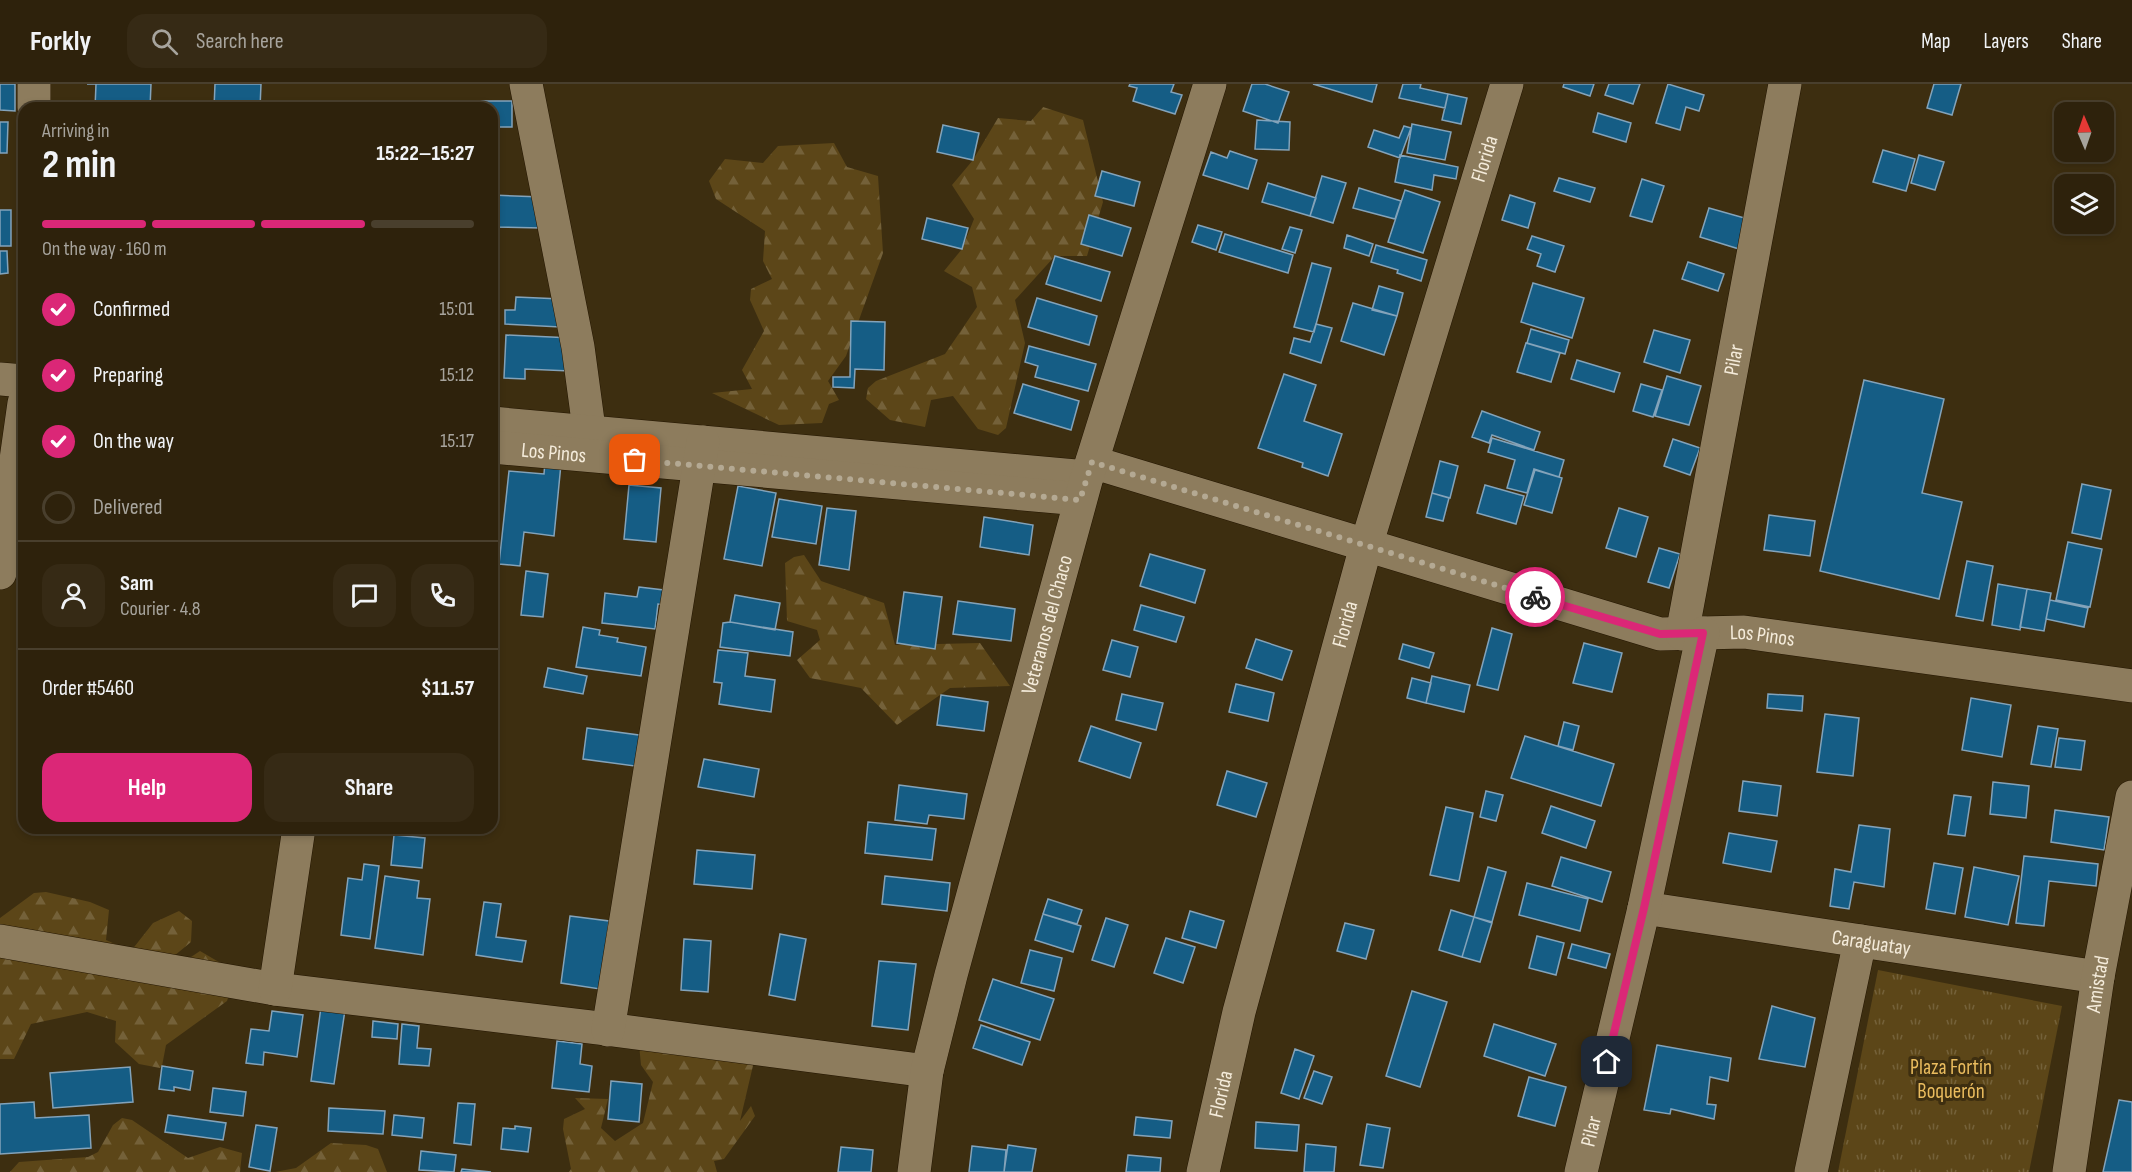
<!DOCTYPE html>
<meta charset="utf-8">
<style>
:root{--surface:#2e220c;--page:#362a15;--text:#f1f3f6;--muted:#a7a49d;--line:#493f2d;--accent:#db2777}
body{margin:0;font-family:"Sofia Sans Condensed",sans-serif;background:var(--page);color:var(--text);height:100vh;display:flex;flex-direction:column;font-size:22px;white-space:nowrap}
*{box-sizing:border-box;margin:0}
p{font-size:20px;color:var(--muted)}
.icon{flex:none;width:33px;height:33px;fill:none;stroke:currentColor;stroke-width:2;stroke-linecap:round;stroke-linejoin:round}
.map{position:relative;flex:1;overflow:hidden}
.panel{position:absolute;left:18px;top:18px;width:480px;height:732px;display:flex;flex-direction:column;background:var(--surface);border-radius:18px;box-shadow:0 3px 9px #0003,0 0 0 2px var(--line)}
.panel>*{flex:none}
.needle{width:39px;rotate:358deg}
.controls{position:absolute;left:2054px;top:18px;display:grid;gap:12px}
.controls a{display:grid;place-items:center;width:60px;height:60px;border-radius:12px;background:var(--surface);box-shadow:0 3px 9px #0003,0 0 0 2px var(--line);font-size:30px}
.pin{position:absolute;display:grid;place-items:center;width:51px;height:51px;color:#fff;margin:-26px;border-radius:12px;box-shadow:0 3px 9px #0006}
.courier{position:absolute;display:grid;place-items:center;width:60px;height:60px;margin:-30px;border:4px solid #db2777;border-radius:50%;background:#fff;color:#222;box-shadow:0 2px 8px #0007}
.overview em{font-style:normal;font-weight:700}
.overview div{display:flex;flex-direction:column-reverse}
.overview{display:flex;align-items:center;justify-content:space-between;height:102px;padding:0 24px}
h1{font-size:39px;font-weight:700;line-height:45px}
.bar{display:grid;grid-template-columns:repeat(4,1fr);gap:9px 6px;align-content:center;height:72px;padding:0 24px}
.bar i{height:8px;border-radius:4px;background:var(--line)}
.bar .selected{background:var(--accent)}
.bar p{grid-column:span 4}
.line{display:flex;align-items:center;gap:15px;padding:0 24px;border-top:2px solid var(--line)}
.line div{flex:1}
.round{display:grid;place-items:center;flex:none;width:63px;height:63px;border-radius:18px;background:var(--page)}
ol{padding:0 24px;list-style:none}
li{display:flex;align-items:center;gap:18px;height:66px}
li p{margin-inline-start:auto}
li .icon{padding:6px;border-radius:50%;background:var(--accent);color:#fff;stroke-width:4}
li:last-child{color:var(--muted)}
li i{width:33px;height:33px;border:3px solid var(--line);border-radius:50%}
.cta{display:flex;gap:12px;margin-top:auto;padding:12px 24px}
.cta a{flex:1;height:69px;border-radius:18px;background:var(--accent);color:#fff;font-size:24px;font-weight:700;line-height:69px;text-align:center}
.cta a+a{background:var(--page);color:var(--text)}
header{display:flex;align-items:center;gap:36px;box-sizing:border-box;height:84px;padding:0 30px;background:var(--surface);border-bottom:2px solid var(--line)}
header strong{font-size:28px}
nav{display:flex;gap:33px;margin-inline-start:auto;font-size:21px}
.search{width:420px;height:54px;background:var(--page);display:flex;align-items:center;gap:15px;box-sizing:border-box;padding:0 21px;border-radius:18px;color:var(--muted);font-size:22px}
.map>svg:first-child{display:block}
</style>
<header>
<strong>Forkly</strong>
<div class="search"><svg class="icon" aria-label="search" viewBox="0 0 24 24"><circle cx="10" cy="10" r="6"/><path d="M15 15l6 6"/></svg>Search here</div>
<nav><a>Map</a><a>Layers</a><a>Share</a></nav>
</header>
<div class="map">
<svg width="2132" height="1088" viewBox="0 0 2132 1088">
<defs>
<pattern id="forest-firs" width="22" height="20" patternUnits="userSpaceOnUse" patternTransform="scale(1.5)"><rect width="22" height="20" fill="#5c4618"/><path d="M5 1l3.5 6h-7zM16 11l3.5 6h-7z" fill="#746139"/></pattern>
<pattern id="park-tufts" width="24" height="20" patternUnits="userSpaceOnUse" patternTransform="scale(1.5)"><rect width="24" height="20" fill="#5c4618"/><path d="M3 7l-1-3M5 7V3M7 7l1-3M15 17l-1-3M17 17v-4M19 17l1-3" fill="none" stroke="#746139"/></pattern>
</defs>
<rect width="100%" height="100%" fill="#3d2e10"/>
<!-- forest -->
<path fill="url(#forest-firs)" d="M1043 23 1083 36 1103 118 1087 172H1055L1015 216 1025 259 1006 344 998 351 978 345 953 312 931 316 925 343 890 336 866 315 868 304 876 297 945 270 977 223 972 203 944 187 962 165 974 135 952 101 973 76 998 34 1031 37Z
M834 59 847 83 878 92 883 169 846 272 828 297 839 316 829 320 822 339 779 341 712 309 752 305 742 286 764 247 750 216 751 205 772 195 763 177 765 147 716 115 709 97 725 75 763 79 778 62Z
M804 471 821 497 884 519 895 561 980 559 1010 602 950 604 897 641 861 604 810 594 797 576 820 556 817 546 787 537 785 479 794 473Z
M46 808 90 818 109 826 106 856 131 867 153 839 179 827 192 837 191 858 174 872 176 883 200 867 236 888 227 917 166 961 162 982 160 984 139 980 115 958 116 937 87 928 31 940 14 975H0V834L34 809Z
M759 956 740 1037 751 1022 755 1032 724 1075 714 1077 717 1088H569L571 1085 563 1045 564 1035 585 1025 575 1014 608 1015 601 1044 615 1057 643 1039 653 998 641 981 639 960Z
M122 1034 132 1036 188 1074 220 1063 242 1069 240 1088H10L19 1078 88 1073 98 1068 113 1041Z
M331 1059 366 1061 378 1065 387 1088H275L296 1084Z"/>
<!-- park -->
<path fill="url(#park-tufts)" d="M1878 886 2062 922 2029 1088H1838Z"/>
<!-- building -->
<path fill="#155d85" stroke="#83a3ba" stroke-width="1.5" d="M0 0H15V27L0 26Z
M87 0H151L150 24H95L96 0Z
M215 0H261L260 24H214Z
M1130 0H1174L1171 8 1182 11 1175 30 1133 17 1137 4 1129 2Z
M1252 0H1265L1289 8 1278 39 1243 27Z
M1313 0H1377L1372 18Z
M1403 0H1421L1420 4 1448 10 1445 24 1399 14Z
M1564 0H1594L1590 12 1563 3Z
M1609 0H1640L1633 20 1605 11Z
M1668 0 1704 11 1699 27 1686 23 1680 46 1656 39Z
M1934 0H1961L1952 31 1927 24Z
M1448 10 1467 14 1461 40 1442 36Z
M472 17H512V43H492V24H472Z
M377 20H413V24H377Z
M1598 29 1631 39 1626 58 1593 48Z
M1257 36 1290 38 1289 66 1255 65Z
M0 38H8L7 69H0Z
M1412 40 1451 48 1445 76 1407 69Z
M943 41 979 49 973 76 937 68Z
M1404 42 1411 44 1400 74 1368 63 1374 46 1399 54Z
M1883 66 1915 75 1906 107 1873 98Z
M1230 67 1257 76 1248 105 1203 91 1211 68 1227 74Z
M1400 71 1458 83 1456 95 1434 91 1432 106 1395 98Z
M1919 71 1944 78 1935 106 1911 99Z
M1102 87 1140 98 1134 122 1095 112Z
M1322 92 1346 99 1333 139 1310 132Z
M1559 94 1595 104 1590 118 1554 107Z
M1642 95 1664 102 1652 138 1630 132Z
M1268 99 1316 114 1310 132 1262 118Z
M1359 104 1401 117 1395 135 1353 124Z
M1405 106 1440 118 1423 169 1388 158Z
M492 111 542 113 541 144 492 143Z
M1510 111 1535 119 1528 144 1502 136Z
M1709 124 1748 135 1739 165 1700 153Z
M0 126H11V162H0Z
M1089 131 1131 144 1122 172 1081 160Z
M927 134 968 144 962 165 922 155Z
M1198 141 1222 148 1216 166 1192 158Z
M1290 143 1302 146 1295 169 1282 165Z
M1225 150 1293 171 1288 189 1219 168Z
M1347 151 1373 160 1369 172 1344 164Z
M1532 152 1564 162 1555 188 1537 182 1541 170 1527 165Z
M1376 161 1427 176 1421 197 1397 189 1398 186 1371 178Z
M0 167H7L8 189 0 190Z
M1055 172 1110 188 1101 217 1046 200Z
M1688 178 1724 190 1718 207 1682 195Z
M1312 179 1331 184 1314 248 1294 243Z
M1533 199 1584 214 1572 254 1521 238Z
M1379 202 1403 209 1397 232 1372 226Z
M516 213 561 215 560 243 505 240V226H515Z
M1037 214 1097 232 1089 261 1028 243Z
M1353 219 1397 232 1384 271 1341 257Z
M851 237 885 238 884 286 855 285 854 304 833 303V293H850Z
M1316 240 1332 244 1321 279 1290 269 1294 254 1310 258Z
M1531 245 1569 256 1565 270 1527 259Z
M1654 246 1690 256 1680 289 1644 278Z
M506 251 572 254 570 287 525 285V295L504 294Z
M1526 259 1560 269 1551 298 1517 288Z
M1029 262 1096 280 1088 307 1035 293 1038 282 1025 278Z
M1577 276 1620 289 1614 308 1571 295Z
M1284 290 1316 301 1304 337 1342 350 1328 392 1302 383 1303 379 1258 364Z
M1667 292 1701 302 1689 341 1655 332Z
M1864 296 1944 315 1922 409 1962 418 1939 515 1820 487Z
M1023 300 1079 317 1071 346 1014 329Z
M1641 300 1662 306 1653 333 1633 327Z
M1482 327 1540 348 1534 366 1492 351 1489 359 1472 353Z
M1492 354 1564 376 1559 393 1534 385 1527 409 1507 404 1515 376 1488 368Z
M1673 355 1700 364 1690 391 1664 382Z
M1440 377 1458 382 1450 414 1432 409Z
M545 378 561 380 554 452 524 448 520 482 499 480 509 387 544 390Z
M1535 386 1562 394 1552 429 1524 421Z
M2082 400 2111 406 2101 455 2072 449Z
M629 401 661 404 656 458 624 455Z
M1485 401 1524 412 1516 440 1477 429Z
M738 402 776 409 762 482 724 475Z
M1432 409 1449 414 1443 437 1426 433Z
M779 415 822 422 816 460 772 453Z
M827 424 856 427 849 486 819 481Z
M1619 424 1648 433 1636 473 1606 464Z
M1769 431 1815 437 1810 472 1764 466Z
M984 433 1033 441 1029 471 980 463Z
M2068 458 2102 465 2090 523 2056 516Z
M1659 464 1680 470 1669 504 1648 498Z
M1150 470 1205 486 1195 519 1140 502Z
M1967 477 1993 482 1983 537 1956 532Z
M526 487 548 490 543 533 521 531Z
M1998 500 2027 505 2020 546 1992 541Z
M639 503 672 507 670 521 658 520 655 545 602 539 605 509 637 513Z
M2027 505 2051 509 2044 547 2020 543Z
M904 508 942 513 935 565 897 559Z
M735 511 780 519 775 546 730 538Z
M2050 516 2088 524 2084 543 2046 535Z
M958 517 1015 525 1011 557 953 550Z
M1141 521 1184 533 1176 558 1134 546Z
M730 538 793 548 790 572 720 563 723 539Z
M583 543 600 546 599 551 618 554 617 558 646 563 641 592 576 583Z
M1492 544 1512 550 1498 606 1477 601Z
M1256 555 1292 567 1282 596 1246 584Z
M1112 556 1138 563 1130 593 1103 586Z
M1584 559 1622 569 1612 608 1573 599Z
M1403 560 1434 569 1429 584 1399 575Z
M718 566 748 569 745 592 775 596 771 628 719 620 722 599 714 598Z
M548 584 587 592 583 610 544 603Z
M1432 592 1470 601 1464 628 1426 619Z
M1412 594 1431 599 1426 619 1407 614Z
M1236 600 1274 609 1268 637 1229 628Z
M1122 610 1163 619 1156 646 1116 636Z
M1768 610 1803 612 1802 627 1767 624Z
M941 611 988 618 984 647 937 641Z
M1971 614 2011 621 2002 673 1962 666Z
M1825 630 1859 634 1853 692 1817 688Z
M1564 638 1579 642 1573 666 1558 662Z
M1091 642 1141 659 1130 694 1079 677Z
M2038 642 2058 645 2051 683 2031 680Z
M587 644 646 652 642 683 583 675Z
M1525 652 1614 680 1601 722 1511 694Z
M2059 654 2085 657 2081 686 2055 683Z
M704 675 759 685 754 713 698 703Z
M1227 687 1267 699 1256 733 1217 721Z
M1743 697 1781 702 1777 732 1739 727Z
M1993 698 2029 702 2026 734 1990 730Z
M899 701 967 710 964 735 929 731 927 740 895 736Z
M1486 707 1503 711 1496 737 1480 733Z
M1954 711 1971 713 1965 752 1948 750Z
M1551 722 1595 737 1586 764 1542 749Z
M1446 723 1473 729 1459 797 1430 791Z
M2055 726 2109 733 2104 766 2051 758Z
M868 738 936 745 932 776 865 769Z
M1859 741 1890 745 1884 803 1854 798 1849 825 1830 822 1835 785 1851 788Z
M1729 749 1777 757 1771 788 1723 779Z
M394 751 425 754 422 784 391 781Z
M697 766 755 771 752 805 694 800Z
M2024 772 2098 780 2096 802 2049 797 2044 842 2016 839Z
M1561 773 1611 788 1602 818 1552 802Z
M1934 779 1963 784 1955 830 1926 825Z
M364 780 379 782 370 855 341 851 348 794 362 796Z
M1488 783 1506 788 1492 838 1474 833Z
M1974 783 2019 792 2008 841 1965 833Z
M385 792 419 797 417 814 430 815 423 871 375 864Z
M885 792 950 799 947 827 882 820Z
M1527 799 1588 815 1580 847 1519 831Z
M1048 815 1082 826 1077 840 1043 830Z
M484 818 501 820 496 853 526 857 522 878 476 871Z
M1451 826 1474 833 1462 873 1439 866Z
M1190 827 1224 837 1216 864 1182 854Z
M1043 830 1081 842 1073 868 1035 856Z
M570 832 609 837 600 905 561 899Z
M1474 833 1492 839 1480 878 1462 873Z
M1106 834 1128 841 1114 883 1092 876Z
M1345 839 1374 846 1366 875 1337 867Z
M780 850 806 855 795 916 769 911Z
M1537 852 1564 859 1556 891 1529 884Z
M1166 854 1195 863 1183 899 1154 889Z
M684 855 711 857 708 908 681 906Z
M1572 860 1610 870 1606 884 1568 874Z
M1030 866 1062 874 1054 907 1021 899Z
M879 877 916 880 908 946 872 942Z
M993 895 1054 915 1040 956 979 936Z
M1412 907 1447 918 1420 1003 1386 992Z
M1772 922 1815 934 1805 983 1759 975Z
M321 923 345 926 334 1000 311 997Z
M272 927 303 931 297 973 264 968 263 981 246 979 251 945 269 947Z
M373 937 398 940 397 955 372 953Z
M402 940 419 942 417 964 431 965 429 982 399 980Z
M1494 940 1556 960 1545 992 1484 972Z
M981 941 1030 958 1022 981 973 964Z
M557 957 582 960 580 980 592 982 589 1008 552 1004Z
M1657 961 1731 974 1728 997 1710 993 1707 1020 1716 1021 1714 1035 1671 1025 1670 1030 1644 1026Z
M1295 965 1314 972 1299 1015 1281 1009Z
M162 982 193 987 190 1006 174 1003V1007L159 1005Z
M130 983 133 1018 53 1024 50 989Z
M1314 987 1332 993 1322 1020 1304 1014Z
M1529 993 1566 1003 1555 1042 1518 1032Z
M611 997 642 1000 639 1038 608 1035Z
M213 1004 246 1008 243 1032 210 1028Z
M2119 1016 2132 1018V1088H2103Z
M34 1018 35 1034 89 1031 91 1064 0 1070V1020Z
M458 1019 475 1020 471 1061 454 1059Z
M329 1024 385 1027 383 1050 328 1047Z
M168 1031 226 1039 223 1056 165 1048Z
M394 1031 424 1034 422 1054 392 1051Z
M1136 1033 1172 1037 1170 1054 1134 1051Z
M1256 1038 1299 1041 1297 1067 1255 1064Z
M1367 1040 1390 1044 1383 1084 1360 1081Z
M256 1041 277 1044 270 1087 249 1083Z
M515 1042 531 1044 528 1068 501 1065 503 1044 515 1045Z
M1306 1060 1336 1063 1334 1088H1304Z
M1008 1061 1036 1065 1032 1088H1004Z
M972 1062 1006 1066 1004 1088H969Z
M841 1063 873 1066 871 1088H838Z
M421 1067 456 1071 454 1088 419 1086Z
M1128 1071 1161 1074 1160 1088H1126Z
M462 1085 491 1088H461Z"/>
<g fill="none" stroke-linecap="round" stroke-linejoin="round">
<!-- minor casing -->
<g stroke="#241600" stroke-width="34">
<g id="minor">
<path d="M526 0 578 263 592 367"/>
<path d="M34 24V0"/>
<path d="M0 295 24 297"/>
<path d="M492 339 1087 393"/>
<path id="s1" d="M492 363 1080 415"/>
<path id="s2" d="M1092 378 1660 550 1744 548 2132 602"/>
<path d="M0 489 24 319"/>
<path id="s3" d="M1682 550 1785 0"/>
<path id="s4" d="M1644 824 2098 893"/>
<path d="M0 857 275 905 599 944 927 987"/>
<path d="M275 905 299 744"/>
<path d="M608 946 703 358"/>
<path id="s5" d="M914 1088 927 987 951 891 1087 393 1210 0"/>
<path id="s6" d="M1203 1088 1239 928 1366 462 1507 0"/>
<path id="s7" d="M1581 1088 1644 824 1703 549"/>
<path d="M1811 1088 1860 857"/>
<path id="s8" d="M2069 1088 2098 893 2132 713"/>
</g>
</g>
<!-- minor -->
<use href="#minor" stroke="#8d7c5d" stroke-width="33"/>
</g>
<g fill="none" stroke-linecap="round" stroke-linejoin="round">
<!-- done -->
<path stroke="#b4a993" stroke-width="6" stroke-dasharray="0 10.8" d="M635 376 1080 416 1092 378 1535 513"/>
<!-- route -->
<path stroke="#db2777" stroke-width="8" d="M1535 513 1660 550 1703 549 1644 824 1607 978"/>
</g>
<g text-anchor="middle" stroke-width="6" stroke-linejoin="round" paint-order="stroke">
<!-- street labels -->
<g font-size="21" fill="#f4ebda" stroke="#3d2e10">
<text dy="7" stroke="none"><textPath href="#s6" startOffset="1052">Florida</textPath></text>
<text dy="7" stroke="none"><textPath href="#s3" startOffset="279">Pilar</textPath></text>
<text dy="7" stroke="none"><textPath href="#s1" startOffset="62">Los Pinos</textPath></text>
<text dy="7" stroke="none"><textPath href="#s5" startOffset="564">Veteranos del Chaco</textPath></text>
<text dy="7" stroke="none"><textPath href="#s6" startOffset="566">Florida</textPath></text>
<text dy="7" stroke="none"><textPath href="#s2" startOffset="696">Los Pinos</textPath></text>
<text dy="7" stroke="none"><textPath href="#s4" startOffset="230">Caraguatay</textPath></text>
<text dy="7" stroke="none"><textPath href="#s8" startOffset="190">Amistad</textPath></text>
<text dy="7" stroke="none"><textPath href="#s6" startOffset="80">Florida</textPath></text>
<text dy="7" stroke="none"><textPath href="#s7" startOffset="42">Pilar</textPath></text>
</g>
<!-- park labels -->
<g font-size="21" fill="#eabc5e" stroke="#3d2e10">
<text x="1951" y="990">Plaza Fortín<tspan x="1951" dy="24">Boquerón</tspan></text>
</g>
</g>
</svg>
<div class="controls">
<a><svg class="needle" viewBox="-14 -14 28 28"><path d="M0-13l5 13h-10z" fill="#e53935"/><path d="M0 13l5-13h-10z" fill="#a7a49d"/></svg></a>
<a><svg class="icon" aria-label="layers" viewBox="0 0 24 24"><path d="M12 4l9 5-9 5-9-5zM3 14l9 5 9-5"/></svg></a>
</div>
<div class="pin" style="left:635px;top:376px;background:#ea580c"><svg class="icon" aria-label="bag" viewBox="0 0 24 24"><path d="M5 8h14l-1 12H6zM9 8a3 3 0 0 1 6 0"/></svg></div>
<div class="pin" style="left:1607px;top:978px;background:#1f2937"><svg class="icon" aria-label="home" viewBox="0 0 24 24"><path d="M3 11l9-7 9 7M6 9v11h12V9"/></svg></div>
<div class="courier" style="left:1535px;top:513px"><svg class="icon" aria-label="bike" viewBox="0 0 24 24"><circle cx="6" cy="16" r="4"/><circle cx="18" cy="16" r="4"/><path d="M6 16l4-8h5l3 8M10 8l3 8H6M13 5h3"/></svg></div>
<section class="panel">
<div class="overview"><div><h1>2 min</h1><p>Arriving in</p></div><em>15:22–15:27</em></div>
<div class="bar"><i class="selected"></i><i class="selected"></i><i class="selected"></i><i></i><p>On the way · 160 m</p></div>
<ol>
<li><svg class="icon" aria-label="check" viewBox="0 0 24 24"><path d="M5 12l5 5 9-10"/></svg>Confirmed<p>15:01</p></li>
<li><svg class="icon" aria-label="check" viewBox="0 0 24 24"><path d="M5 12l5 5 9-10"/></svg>Preparing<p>15:12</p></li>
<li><svg class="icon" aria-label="check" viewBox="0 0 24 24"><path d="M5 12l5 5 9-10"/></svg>On the way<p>15:17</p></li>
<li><i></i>Delivered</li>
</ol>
<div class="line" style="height:108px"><a class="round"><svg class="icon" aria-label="person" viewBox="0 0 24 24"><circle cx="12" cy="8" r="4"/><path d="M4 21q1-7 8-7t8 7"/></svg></a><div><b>Sam</b><p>Courier · 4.8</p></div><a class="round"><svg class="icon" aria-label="chat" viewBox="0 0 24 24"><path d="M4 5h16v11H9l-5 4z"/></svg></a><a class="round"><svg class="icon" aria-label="phone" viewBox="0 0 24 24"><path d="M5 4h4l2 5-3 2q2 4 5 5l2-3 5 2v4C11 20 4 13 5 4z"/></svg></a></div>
<div class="line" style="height:78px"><div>Order #5460</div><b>$11.57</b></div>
<div class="cta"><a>Help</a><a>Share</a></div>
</section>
</div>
